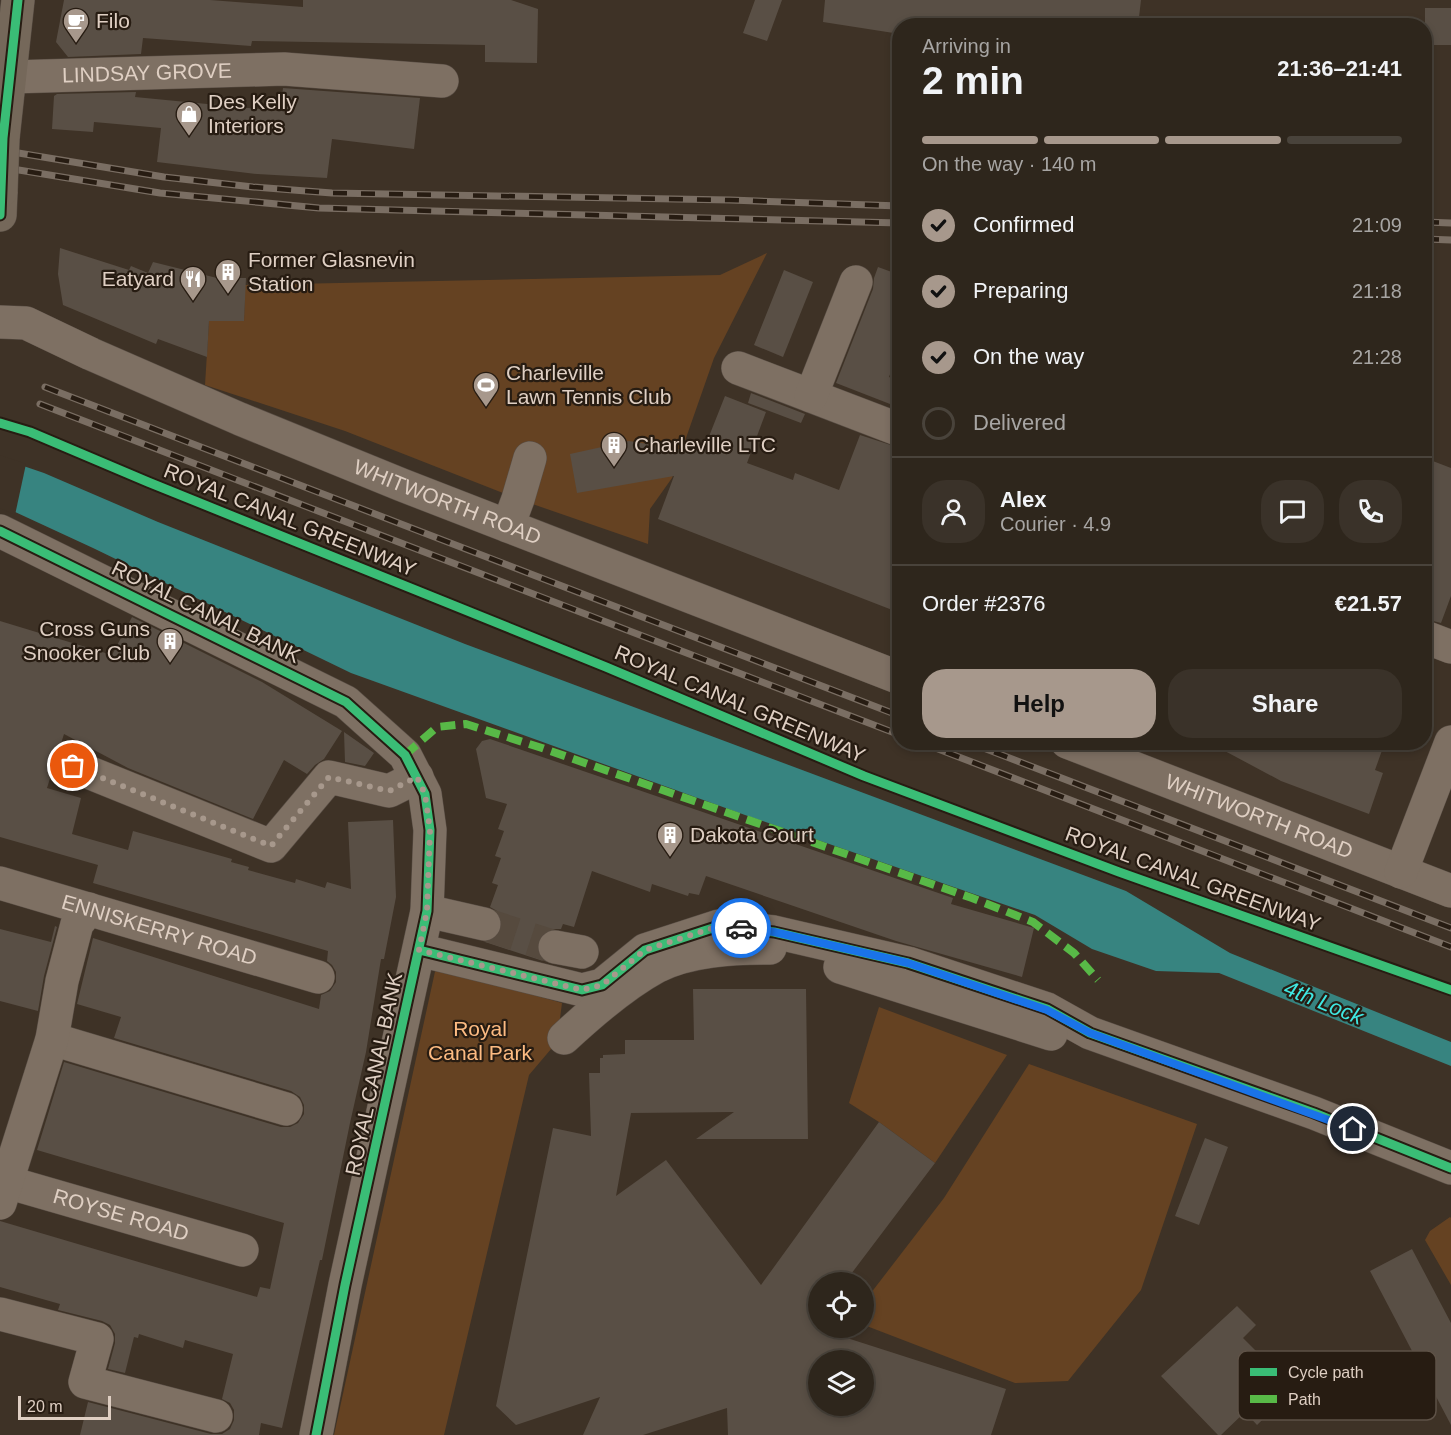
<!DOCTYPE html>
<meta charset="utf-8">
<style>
:root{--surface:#2e261c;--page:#3a3229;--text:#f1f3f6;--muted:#a7a5a3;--line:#49433b;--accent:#a7988c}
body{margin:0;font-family:Arial,sans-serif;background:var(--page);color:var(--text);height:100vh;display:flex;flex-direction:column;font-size:22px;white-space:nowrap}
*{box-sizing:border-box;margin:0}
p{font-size:20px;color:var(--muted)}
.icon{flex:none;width:33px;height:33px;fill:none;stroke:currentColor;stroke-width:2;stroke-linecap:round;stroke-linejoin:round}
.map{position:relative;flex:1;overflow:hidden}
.drawer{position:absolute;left:892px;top:18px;width:540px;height:732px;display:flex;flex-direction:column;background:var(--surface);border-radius:24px;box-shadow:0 3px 9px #0003,0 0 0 2px var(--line)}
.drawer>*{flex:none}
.fabs{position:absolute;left:808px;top:1272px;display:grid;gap:12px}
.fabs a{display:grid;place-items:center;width:66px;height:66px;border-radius:50%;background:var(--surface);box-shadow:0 3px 9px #0003,0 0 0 2px var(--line);font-size:30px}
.scale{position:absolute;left:18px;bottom:15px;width:93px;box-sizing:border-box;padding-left:6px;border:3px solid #dfcfc3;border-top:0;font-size:16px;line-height:21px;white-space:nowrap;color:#dfcfc3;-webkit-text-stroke:4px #271c12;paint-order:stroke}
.pin{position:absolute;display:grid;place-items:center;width:51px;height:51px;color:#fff;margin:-26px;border:3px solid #fff;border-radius:50%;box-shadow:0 2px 6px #0007}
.courier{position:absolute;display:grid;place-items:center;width:60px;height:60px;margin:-30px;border:4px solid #1a73e8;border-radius:50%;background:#fff;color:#222;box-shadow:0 2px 8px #0007}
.head em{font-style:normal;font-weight:800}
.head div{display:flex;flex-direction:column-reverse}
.head{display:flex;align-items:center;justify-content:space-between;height:102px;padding:0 30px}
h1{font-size:39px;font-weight:800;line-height:45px}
.bar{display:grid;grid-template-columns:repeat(4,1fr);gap:9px 6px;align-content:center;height:72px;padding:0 30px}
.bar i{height:8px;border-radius:4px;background:var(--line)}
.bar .on{background:var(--accent)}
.bar p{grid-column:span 4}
.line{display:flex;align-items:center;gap:15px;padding:0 30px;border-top:2px solid var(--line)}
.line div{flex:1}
.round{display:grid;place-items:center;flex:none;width:63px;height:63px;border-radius:24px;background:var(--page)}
ol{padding:0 30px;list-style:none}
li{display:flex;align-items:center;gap:18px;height:66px}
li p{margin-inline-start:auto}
li .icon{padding:6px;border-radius:50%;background:var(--accent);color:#111;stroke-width:4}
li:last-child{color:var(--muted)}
li i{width:33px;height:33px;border:3px solid var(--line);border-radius:50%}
.button{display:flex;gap:12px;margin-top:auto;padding:12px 30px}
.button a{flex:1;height:69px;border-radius:24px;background:var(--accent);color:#111;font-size:24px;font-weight:800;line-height:69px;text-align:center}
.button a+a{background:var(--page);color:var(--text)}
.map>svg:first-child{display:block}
</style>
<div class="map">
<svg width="1451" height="1435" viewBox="0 0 1451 1435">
<rect width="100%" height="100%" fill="#3e3226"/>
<!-- green -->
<path fill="#654222" d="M767 253 714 358 672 478 650 509 648 544 518 499 345 431 205 385 209 321H244L245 285 720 275Z
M436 967 562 1003 557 1042 529 1075 444 1435H334Z
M879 1007 1007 1055 935 1163 879 1122 849 1103Z
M1029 1064 1197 1124 1141 1290 1068 1381 1015 1383 864 1325V1302L944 1198Z
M1450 1217 1451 1218V1285L1425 1240 1430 1231Z"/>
<!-- water -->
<path fill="#378480" d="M0 458 44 473 158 522 465 644 1126 891 1230 953 1451 1042V1066L1219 973 1156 971 1092 949 1035 915 745 815 351 673 93 548 0 505Z"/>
<!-- pier -->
<path fill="#3e3226" d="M0 455 26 464 15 515 0 508Z"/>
<!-- building -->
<path fill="#594f45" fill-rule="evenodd" d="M64 0H210L303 7V0H511L538 9 537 63 485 62V45L252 41 251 46 143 38 141 54 68 57 56 42Z
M755 0H782L767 41 743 33Z
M825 0H1141L1138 26H900V34L823 22Z
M1425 8H1451V45H1425Z
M283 88 420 98 414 149 332 139 327 178 257 174 157 162 161 128 94 122 93 132 52 129 54 96 57 94 136 92 135 97 280 111Z
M60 248 129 270 131 266 148 273 153 262 221 279V278H246L244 321H209L207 357 158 339 156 344 63 305 58 274Z
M878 267 900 275V348L889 377 899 381 890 404 836 383 873 289 874 278Z
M784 270 813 282 783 357 754 345Z
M751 393 805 414 801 423 748 403Z
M725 396 766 412 747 463 793 480 795 473 839 490 860 435 900 448V613L658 519 674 476 577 493 570 454 629 441 685 450 687 443 704 449Z
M1425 458 1451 468V596L1441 623 1425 619Z
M132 617 262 682 342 731 324 759 315 765 307 774 284 760 253 819 128 768 64 734 47 788 81 798 72 834 128 850 133 831 232 859 231 862 249 867 248 870 295 883 296 879 325 888 327 882 351 889 348 822 393 820 396 897 384 959H381L366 1052 350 1123 322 1260H320L282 1428 261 1423 259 1435H80L88 1402 211 1434H222L230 1429 234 1420V1410L230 1403 222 1399 233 1354 185 1340 183 1348 139 1334 138 1338 134 1337 125 1373 108 1369 115 1343V1334L110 1325 102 1321 58 1310 60 1304 0 1287V1221L257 1297 260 1287 270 1289 284 1223 37 1150 64 1062 281 1127H290L298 1123 304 1114V1105L300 1097 291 1091 114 1038 121 1017 77 1004 93 938 319 1009 321 995 330 991 336 982V972L332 965 327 961 328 951 93 883 98 865 0 837V621L112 655Z
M344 732 374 753 365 766 345 762Z
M490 739 953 898 951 904 1034 928 1022 977 896 941 706 876 699 895 689 893 688 896 652 884 650 892 592 871 574 927 563 924 561 929H549L540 935 537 943V953L543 961 485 942 497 937 502 928V918L497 911 490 907 498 885 492 883 501 858 495 856 504 831 498 829 507 804 486 798 476 749 482 741Z
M1208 742H1385L1375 770 1383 773 1369 814 1281 781Z
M55 926 57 927 44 976 38 1011 0 1001V929L51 942Z
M693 989H806L808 1139H696L734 1112 631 1113 616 1196 666 1160 761 1285 879 1122 935 1163 845 1282H819V1329L1006 1389 991 1435H728L727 1408 643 1435H583L600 1397 516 1425 496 1406 553 1128 591 1136 589 1073H600V1058H603V1055L625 1054V1040H694ZM819 1360H864V1406H819Z
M1205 1138 1228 1147 1199 1225 1175 1216Z
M1412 1249 1451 1323V1425L1370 1271Z
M1237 1306 1256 1325 1243 1338 1294 1389 1257 1425 1245 1412 1221 1435H1218L1161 1376Z"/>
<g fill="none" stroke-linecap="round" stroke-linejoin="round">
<!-- minor-tunnel -->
<path stroke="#564a3e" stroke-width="33" stroke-dasharray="33 16" stroke-linecap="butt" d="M484 924 555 947"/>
<!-- minor casing -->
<g stroke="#594e45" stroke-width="34">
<g id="minor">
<path id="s1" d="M11 77 284 69 442 81"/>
<path id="s2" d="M0 322 26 323 91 354 240 419 402 485 900 678"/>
<path d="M738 368 900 430"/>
<path d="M811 396 856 282"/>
<path d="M508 526 518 499 530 458"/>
<path d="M0 531 346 702 405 755 425 794 430 830 427 911 345 1285 316 1435"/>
<path d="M1425 637 1451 647"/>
<path id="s3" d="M1067 742 1451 891"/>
<path d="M73 766 271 846 329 777 389 791 417 777"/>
<path d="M1401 872 1451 742"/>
<path id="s4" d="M0 883 318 977"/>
<path d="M427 911 484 924"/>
<path d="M555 947 582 952"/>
<path d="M419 950 582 990 602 985 645 950 719 926 774 932 908 963 1047 1009 1090 1033 1314 1113 1451 1168"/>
<path d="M840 967 1051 1034"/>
<path d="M564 1038C592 1012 623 985 656 967 689 950 733 948 770 948"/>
<path d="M52 1039 286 1109"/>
<path id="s5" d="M0 1180 242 1250"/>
<path d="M0 1203 52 1039 62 981 77 924 89 909"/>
<path d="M0 1314 97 1339 85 1382 216 1416"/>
</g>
</g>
<!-- major casing -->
<g stroke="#594e45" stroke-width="34">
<path id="major" d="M3 138 18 0
M0 215 1 191"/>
</g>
<!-- minor -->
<use href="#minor" stroke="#7e7063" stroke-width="33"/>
<!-- major -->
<use href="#major" stroke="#75685a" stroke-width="33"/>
<!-- rail casing -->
<g stroke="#7a6e63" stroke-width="7">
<path id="rail" d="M0 150 164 177 253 187 332 193 730 200 900 206
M0 167 160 193 319 208 900 223
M1425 222 1451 223
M1425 239 1451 240
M45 387 900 716
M40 404 900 735
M920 742 1451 947
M968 742 1451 928"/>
</g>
<!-- rail -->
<use href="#rail" stroke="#271c12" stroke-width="4.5" stroke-dasharray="14" stroke-linecap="butt"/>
<!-- major-bridge casing -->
<g stroke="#594e45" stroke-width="34" stroke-linecap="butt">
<path id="major-bridge" d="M1 191 3 138"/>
</g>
<!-- major-bridge -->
<use href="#major-bridge" stroke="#75685a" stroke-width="33"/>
<!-- quiet -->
<path stroke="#58b947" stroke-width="8" stroke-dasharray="15 8" stroke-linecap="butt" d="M405 755 437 727 466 724 542 748 972 898 1033 922 1074 953 1098 980"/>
<!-- cycleway casing -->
<g stroke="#271c12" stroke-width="13">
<path id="cycleway" d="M0 215 3 138 18 0
M0 423 30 432 148 482 606 667 864 776 1119 872 1451 990
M0 531 346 702 405 755 425 794 430 830 427 911 345 1285 316 1435
M419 950 582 990 602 985 645 950 719 926 774 932 908 963 1047 1009 1090 1033 1314 1113 1451 1168"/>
</g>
<!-- cycleway -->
<use href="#cycleway" stroke="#3abd76" stroke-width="9"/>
</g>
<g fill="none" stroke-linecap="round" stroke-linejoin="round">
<!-- done -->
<path stroke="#a7988c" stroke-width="6" stroke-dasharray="0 10.8" d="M73 766 271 846 329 777 389 791 417 777 425 794 430 830 427 911 419 950 582 990 602 985 645 950 719 926 741 928"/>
<!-- route -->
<path stroke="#1a73e8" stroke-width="8" d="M741 928 774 932 908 963 1047 1010 1090 1033 1353 1129"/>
</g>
<!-- icons -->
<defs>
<g id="cafe-pin" transform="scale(1.35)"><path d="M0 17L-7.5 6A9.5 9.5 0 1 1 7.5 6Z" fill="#a7988c" stroke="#271c12"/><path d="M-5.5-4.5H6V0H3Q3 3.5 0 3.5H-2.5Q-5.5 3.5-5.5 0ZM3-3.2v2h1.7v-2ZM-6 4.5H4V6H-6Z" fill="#fff"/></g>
<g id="shop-pin" transform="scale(1.35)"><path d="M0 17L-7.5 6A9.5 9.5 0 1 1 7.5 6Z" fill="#a7988c" stroke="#271c12"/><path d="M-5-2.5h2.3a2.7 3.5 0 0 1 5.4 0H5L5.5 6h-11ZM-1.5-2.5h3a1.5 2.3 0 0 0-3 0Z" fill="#fff"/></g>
<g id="building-pin" transform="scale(1.35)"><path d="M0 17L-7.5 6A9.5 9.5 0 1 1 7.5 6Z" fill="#a7988c" stroke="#271c12"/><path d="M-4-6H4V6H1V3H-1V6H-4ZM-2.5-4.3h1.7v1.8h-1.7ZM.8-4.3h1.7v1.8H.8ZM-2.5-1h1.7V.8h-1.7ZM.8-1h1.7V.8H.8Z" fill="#fff"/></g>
<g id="restaurant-pin" transform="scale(1.35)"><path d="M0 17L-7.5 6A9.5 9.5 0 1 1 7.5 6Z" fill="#a7988c" stroke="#271c12"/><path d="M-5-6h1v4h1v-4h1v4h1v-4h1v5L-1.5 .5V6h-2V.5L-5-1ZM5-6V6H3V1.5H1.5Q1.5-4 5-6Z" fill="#fff"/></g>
<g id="stadium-pin" transform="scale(1.35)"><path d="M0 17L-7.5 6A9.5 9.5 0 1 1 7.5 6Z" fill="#a7988c" stroke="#271c12"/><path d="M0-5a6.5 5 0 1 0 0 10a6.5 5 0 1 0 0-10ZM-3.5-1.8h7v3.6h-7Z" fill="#fff"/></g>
</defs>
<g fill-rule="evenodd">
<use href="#cafe-pin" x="76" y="21"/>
<use href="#shop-pin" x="189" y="114"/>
<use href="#building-pin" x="228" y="272"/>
<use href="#restaurant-pin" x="193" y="279"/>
<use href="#stadium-pin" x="486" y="385"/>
<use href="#building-pin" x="614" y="445"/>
<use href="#building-pin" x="170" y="641"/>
<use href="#building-pin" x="670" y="835"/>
</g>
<g text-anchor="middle" stroke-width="4.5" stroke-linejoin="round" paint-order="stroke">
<!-- poi labels -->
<g font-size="21" fill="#dfcfc3" stroke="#271c12" text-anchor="start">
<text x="96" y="28">Filo</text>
<text x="208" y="109">Des Kelly<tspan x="208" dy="24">Interiors</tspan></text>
<text x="248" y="267">Former Glasnevin<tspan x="248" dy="24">Station</tspan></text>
<text x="174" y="286" text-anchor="end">Eatyard</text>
<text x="506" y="380">Charleville<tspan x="506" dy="24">Lawn Tennis Club</tspan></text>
<text x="634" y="452">Charleville LTC</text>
<text x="150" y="636" text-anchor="end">Cross Guns<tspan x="150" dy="24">Snooker Club</tspan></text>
<text x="690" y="842">Dakota Court</text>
</g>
<!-- street labels -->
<g font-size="21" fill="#dfcfc3" stroke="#271c12">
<text dy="7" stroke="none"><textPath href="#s1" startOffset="136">LINDSAY GROVE</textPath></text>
<text dy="7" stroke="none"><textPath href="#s2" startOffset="484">WHITWORTH ROAD</textPath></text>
<text transform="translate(290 520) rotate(22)" y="7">ROYAL CANAL GREENWAY</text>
<text transform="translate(206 612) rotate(26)" y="7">ROYAL CANAL BANK</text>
<text transform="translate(740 704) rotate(23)" y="7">ROYAL CANAL GREENWAY</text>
<text dy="7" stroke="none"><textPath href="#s3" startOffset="206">WHITWORTH ROAD</textPath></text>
<text transform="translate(1193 879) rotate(20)" y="7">ROYAL CANAL GREENWAY</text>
<text dy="7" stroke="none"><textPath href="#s4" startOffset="166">ENNISKERRY ROAD</textPath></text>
<text transform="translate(374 1074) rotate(-78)" y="7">ROYAL CANAL BANK</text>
<text dy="7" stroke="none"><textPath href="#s5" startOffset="126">ROYSE ROAD</textPath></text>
</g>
<!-- park labels -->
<g font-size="21" fill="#fdbb82" stroke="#271c12">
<text x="480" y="1036">Royal<tspan x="480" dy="24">Canal Park</tspan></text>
</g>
<!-- water labels -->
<g font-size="22" font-style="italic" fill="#3fe7e2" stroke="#271c12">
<text transform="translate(1324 1002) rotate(22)" y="8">4th Lock</text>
</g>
</g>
<!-- legend -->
<rect x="1238" y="1351" width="198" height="69" rx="9" fill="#271c12" stroke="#5e5247" stroke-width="1.5"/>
<rect x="1250" y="1368" width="27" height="8" fill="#3abd76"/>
<rect x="1250" y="1395" width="27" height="8" fill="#58b947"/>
<g font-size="16" fill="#dfcfc3">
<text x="1288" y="1378">Cycle path</text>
<text x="1288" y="1405">Path</text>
</g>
</svg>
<div class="fabs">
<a><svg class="icon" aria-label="locate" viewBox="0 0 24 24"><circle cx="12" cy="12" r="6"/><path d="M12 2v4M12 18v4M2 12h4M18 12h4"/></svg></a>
<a><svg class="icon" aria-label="layers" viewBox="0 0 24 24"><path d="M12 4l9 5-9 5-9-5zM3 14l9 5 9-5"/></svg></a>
</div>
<div class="scale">20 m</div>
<div class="pin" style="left:73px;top:766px;background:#ea580c"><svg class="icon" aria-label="bag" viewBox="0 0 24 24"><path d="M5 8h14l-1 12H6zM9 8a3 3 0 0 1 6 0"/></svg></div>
<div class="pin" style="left:1353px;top:1129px;background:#1f2937"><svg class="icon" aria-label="home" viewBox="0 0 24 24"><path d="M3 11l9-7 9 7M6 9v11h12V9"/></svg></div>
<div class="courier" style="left:741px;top:928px"><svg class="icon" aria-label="car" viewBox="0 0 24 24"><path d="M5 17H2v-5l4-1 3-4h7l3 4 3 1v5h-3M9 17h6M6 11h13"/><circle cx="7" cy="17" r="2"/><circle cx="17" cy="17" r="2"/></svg></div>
<section class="drawer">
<div class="head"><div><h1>2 min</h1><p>Arriving in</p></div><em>21:36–21:41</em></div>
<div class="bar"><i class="on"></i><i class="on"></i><i class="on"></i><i></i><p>On the way · 140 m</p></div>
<ol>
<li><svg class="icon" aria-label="check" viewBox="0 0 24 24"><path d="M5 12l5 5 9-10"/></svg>Confirmed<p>21:09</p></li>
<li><svg class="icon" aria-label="check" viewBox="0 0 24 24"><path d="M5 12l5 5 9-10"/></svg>Preparing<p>21:18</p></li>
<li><svg class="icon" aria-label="check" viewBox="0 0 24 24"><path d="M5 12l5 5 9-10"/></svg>On the way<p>21:28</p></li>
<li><i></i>Delivered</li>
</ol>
<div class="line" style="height:108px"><a class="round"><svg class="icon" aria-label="person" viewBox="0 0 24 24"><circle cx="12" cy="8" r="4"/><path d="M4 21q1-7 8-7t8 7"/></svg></a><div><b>Alex</b><p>Courier · 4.9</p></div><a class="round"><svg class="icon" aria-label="chat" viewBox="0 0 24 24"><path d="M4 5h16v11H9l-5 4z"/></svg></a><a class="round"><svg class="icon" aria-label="phone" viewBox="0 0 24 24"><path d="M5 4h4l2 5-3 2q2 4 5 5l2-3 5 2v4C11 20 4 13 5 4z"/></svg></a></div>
<div class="line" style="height:78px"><div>Order #2376</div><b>€21.57</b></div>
<div class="button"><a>Help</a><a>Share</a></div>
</section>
</div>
